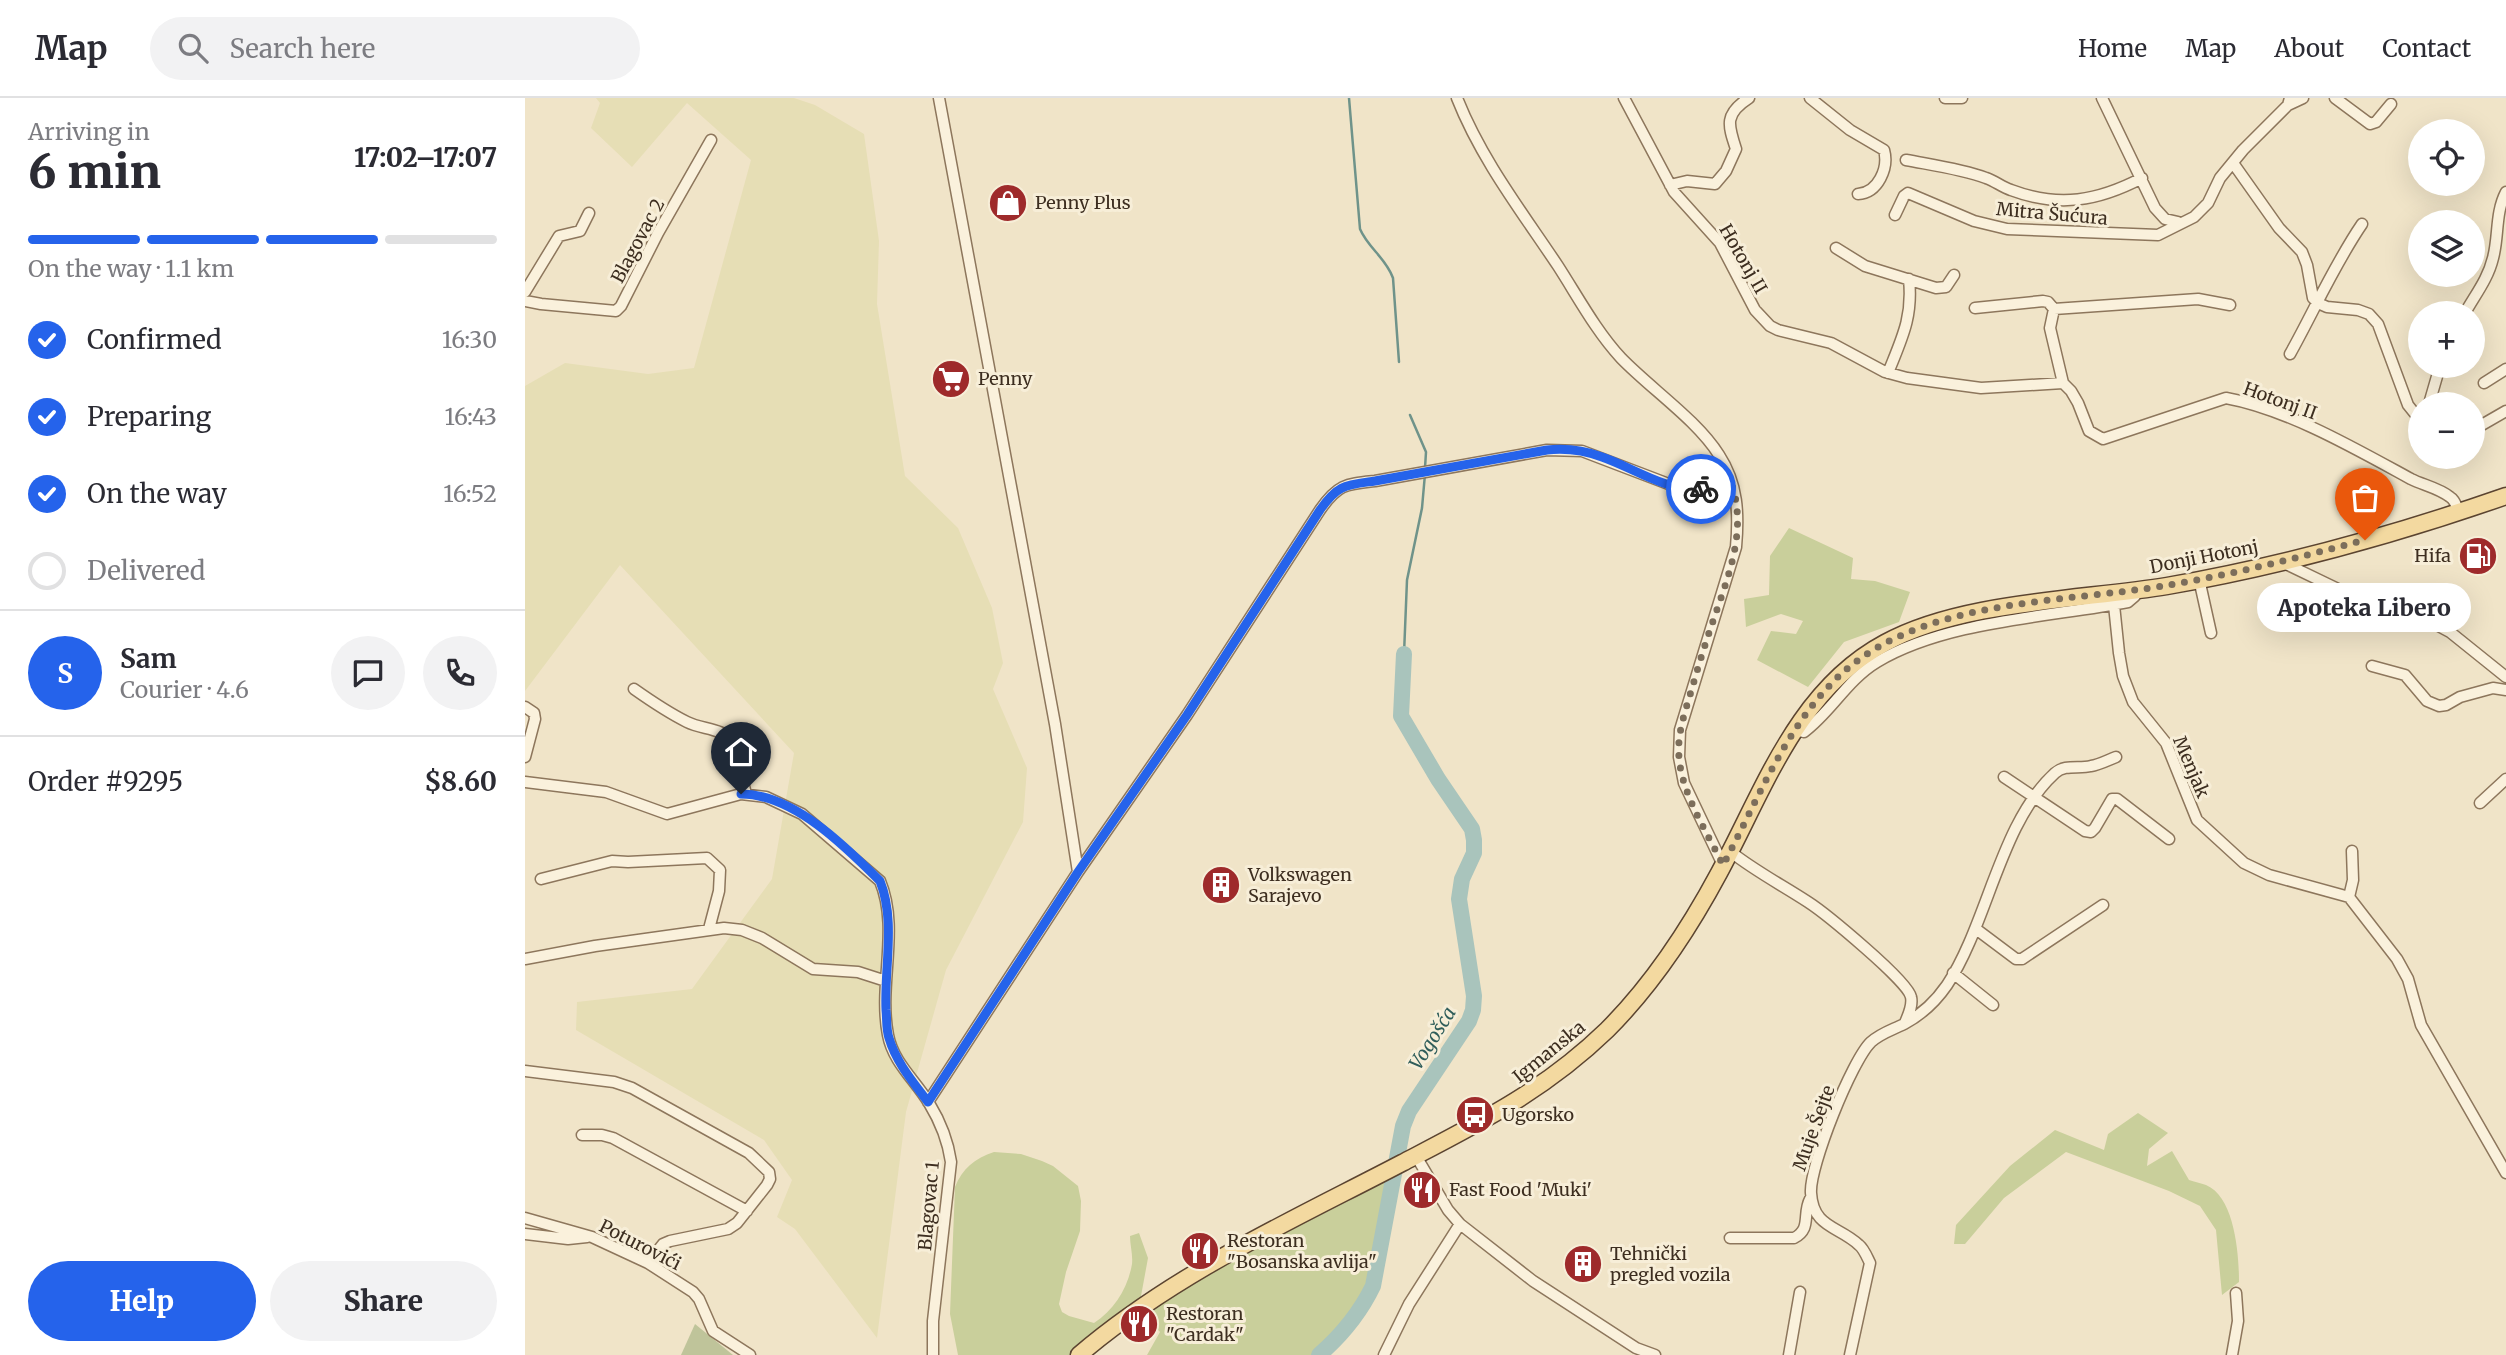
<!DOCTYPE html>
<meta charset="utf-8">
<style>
:root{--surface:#fff;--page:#f2f2f3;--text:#2b2b33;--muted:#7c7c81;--line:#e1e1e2;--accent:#2563eb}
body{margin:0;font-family:Merriweather,serif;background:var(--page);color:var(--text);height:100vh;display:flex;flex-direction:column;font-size:26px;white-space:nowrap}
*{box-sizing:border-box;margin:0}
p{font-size:23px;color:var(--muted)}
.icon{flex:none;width:38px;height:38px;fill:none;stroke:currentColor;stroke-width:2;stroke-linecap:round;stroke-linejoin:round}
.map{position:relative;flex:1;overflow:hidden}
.details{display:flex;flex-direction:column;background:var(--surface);width:525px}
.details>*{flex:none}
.buttons{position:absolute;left:1883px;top:21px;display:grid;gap:14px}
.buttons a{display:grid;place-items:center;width:77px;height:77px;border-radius:50%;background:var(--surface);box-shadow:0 7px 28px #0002;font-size:35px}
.pin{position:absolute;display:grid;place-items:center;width:60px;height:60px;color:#fff;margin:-72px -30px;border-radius:50% 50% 50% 0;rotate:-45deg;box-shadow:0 0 7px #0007}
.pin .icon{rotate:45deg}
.courier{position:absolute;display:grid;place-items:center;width:70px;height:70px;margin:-35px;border:5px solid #2563eb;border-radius:50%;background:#fff;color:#222;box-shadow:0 2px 9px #0007}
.bubble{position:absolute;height:49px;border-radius:24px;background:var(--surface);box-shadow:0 7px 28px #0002;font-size:23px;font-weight:800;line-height:49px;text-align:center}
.summary em{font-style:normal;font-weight:800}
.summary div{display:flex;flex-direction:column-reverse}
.summary{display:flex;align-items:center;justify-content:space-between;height:119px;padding:0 28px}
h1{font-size:46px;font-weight:800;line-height:52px}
.bar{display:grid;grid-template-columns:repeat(4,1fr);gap:10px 7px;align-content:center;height:84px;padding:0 28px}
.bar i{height:9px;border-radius:5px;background:var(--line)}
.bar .active{background:var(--accent)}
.bar p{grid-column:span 4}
.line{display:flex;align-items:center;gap:18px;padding:0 28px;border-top:2px solid var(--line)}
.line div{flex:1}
.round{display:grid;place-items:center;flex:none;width:74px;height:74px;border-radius:37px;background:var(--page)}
ol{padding:0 28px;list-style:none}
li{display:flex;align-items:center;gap:21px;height:77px}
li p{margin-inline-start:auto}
li .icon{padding:7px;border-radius:50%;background:var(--accent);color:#fff;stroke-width:4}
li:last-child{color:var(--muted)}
li i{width:38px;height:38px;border:4px solid var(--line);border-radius:50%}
.primary-button{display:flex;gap:14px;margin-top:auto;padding:14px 28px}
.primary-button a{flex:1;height:80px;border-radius:42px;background:var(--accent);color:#fff;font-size:28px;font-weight:800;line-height:80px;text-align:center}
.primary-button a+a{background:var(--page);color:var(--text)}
header{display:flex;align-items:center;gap:42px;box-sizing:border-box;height:98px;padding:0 35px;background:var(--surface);border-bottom:2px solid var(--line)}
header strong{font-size:33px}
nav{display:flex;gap:38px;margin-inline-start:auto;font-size:24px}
.search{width:490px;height:63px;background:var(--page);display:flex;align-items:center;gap:18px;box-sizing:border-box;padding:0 24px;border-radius:38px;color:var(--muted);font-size:26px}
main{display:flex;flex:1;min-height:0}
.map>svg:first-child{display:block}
</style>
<header>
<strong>Map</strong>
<div class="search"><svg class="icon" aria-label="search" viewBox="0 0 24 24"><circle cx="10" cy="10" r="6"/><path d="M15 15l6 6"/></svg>Search here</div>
<nav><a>Home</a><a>Map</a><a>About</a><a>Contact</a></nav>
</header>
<main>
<section class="details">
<div class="summary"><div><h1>6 min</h1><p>Arriving in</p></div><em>17:02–17:07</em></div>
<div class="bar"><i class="active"></i><i class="active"></i><i class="active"></i><i></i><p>On the way · 1.1 km</p></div>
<ol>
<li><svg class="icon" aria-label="check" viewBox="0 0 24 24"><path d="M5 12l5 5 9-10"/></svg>Confirmed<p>16:30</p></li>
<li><svg class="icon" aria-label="check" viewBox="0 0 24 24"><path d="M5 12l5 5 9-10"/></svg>Preparing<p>16:43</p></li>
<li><svg class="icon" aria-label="check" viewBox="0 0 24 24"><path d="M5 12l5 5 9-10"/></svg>On the way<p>16:52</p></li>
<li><i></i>Delivered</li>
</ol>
<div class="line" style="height:126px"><b class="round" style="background:var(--accent);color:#fff">S</b><div><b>Sam</b><p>Courier · 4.6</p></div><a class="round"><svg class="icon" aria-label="chat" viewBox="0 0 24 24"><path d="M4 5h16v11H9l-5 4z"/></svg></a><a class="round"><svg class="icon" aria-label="phone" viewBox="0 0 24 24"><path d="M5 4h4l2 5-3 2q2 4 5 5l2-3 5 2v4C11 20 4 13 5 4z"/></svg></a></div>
<div class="line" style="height:91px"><div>Order #9295</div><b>$8.60</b></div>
<div class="primary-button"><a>Help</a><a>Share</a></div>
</section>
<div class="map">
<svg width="1981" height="1257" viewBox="0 0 1981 1257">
<rect width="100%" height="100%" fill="#f0e4c8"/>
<!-- farmland -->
<path fill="#e6deb5" d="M71 0H269L290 7 339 36 354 143 352 206 380 378 433 430 467 510 478 565 468 591 502 670 498 724 421 872 381 1014 352 1240 270 1131 252 1119 267 1082 239 1042 51 932 52 904 167 891 247 781 269 655 95 467 0 593V288L40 265 123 276 169 270 226 62 162 5 107 69 66 30 75 5Z"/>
<!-- green -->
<path fill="#c9cf9b" d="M1264 430 1328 460 1326 481 1350 483 1385 494 1374 524 1319 544 1283 589 1232 562 1246 533 1271 536 1278 523 1256 516 1221 529 1219 501 1244 497 1245 458Z
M1613 1015 1643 1035 1624 1051 1622 1068 1647 1053 1664 1082C1669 1084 1676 1085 1681 1087 1710 1099 1714 1157 1714 1184L1697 1197 1691 1132 1675 1108 1644 1093 1541 1054 1479 1100 1440 1146H1429L1431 1127 1485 1068 1530 1032 1579 1052 1583 1036Z
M469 1054 496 1056 517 1063 528 1068 553 1088 556 1103 555 1133 541 1174 534 1206 537 1214 544 1218 569 1225C589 1212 603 1190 607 1166 608 1157 605 1147 605 1138L614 1135 623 1160 614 1209 868 1071 848 1188C835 1215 817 1237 794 1257H622L635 1234 614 1210 556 1257H433L425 1216 430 1089C437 1071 450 1060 469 1054Z"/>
<!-- cemetery -->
<path fill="#bfc49a" d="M170 1226 208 1257H156Z"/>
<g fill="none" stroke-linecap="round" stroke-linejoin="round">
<!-- stream -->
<path stroke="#6f938a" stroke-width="2.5" d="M824 0 835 131C843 150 861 160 868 180L874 264
M885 317 901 354 900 370
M879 556 882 482 897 410 900 376"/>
<!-- river -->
<path stroke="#a9c4bc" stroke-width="16" d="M794 1257C817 1237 835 1215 848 1188L878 1028 884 1013 944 923 948 912 949 898 934 801 937 781 949 755V742L947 731 913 681 876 618 879 556"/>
<!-- street casing -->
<g stroke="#8d765c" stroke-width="13">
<path id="street" d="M414 0 530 626 553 774
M932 0C956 61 997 114 1033 168 1053 199 1071 233 1096 260 1126 291 1172 322 1194 357 1213 386 1214 416 1211 449L1155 632 1154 659 1159 685 1198 767
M1099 0 1149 94 1195 145 1230 212 1245 228 1253 232 1306 245 1360 274 1382 280 1456 290 1538 285
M1285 0 1325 32 1359 52C1364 70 1353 95 1333 96
M1420 0H1437
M1577 0 1630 110 1640 121 1653 124
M1810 0 1845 26 1851 24 1866 6
M1763 7 1778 0
M1381 62C1407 67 1437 71 1461 80 1470 83 1477 89 1486 92 1534 110 1573 103 1617 80
M1708 65 1754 130 1777 154 1782 167 1788 200 1793 205 1802 209 1833 212 1844 216 1853 226 1883 307 1895 322
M1145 87 1162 83 1190 86 1201 73 1211 51C1203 27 1199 16 1224 0
M1370 117 1379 98 1383 95 1449 123 1482 131 1633 137 1669 119 1683 105 1695 80 1718 52 1763 7 1765 0
M1311 150 1340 168 1411 190 1421 189 1429 177
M0 194 34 138 55 133 64 115
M0 203 16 206 91 213 96 208 133 135 186 42
M1450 210 1518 203 1523 204 1529 211 1673 201 1705 207
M1529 211 1525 230 1538 285 1546 293 1553 305 1564 333 1578 341 1701 300C1762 311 1831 351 1886 381 1898 387 1914 390 1925 399 1930 402 1931 407 1933 412
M1940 215C1950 197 1963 181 1968 160 1974 138 1970 115 1981 94
M1765 256C1789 213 1809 167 1837 126
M1363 275C1377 240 1388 219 1384 181
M1959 285 1981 271
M1904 306 1915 268
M1948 332 1981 313
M1759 465 1813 491 1867 503 1925 534 1981 579
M1674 481 1686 535
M1589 507 1594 555 1598 578 1608 604 1641 645 1672 722 1719 765 1744 777 1824 799 1872 861 1883 881 1896 927 1981 1075
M1847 568 1880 577 1902 603 1914 608 1921 607 1935 599 1968 590 1981 592
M109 591C126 603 144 615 162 624 178 632 196 629 208 644L221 696
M0 609 9 615 10 621 0 659
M1270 632 1279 634C1306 614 1322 582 1352 564 1420 523 1525 519 1603 504L1610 498 1612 492
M1479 679 1560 733 1566 734 1570 730 1587 701H1592L1644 741
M0 684 81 694 142 716 216 696 241 699 277 716 355 783C375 831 353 886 363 937 368 964 390 982 404 1005 415 1023 423 1043 426 1064L408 1223V1257
M1955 705 1981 681
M1206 754C1230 773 1257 787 1283 804 1300 815 1383 883 1386 899 1388 908 1383 917 1380 925
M16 781 87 763 103 764 182 760 195 772 194 793 184 831
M1824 799 1828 782 1827 753
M1451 831 1491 861H1497L1578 807
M0 861 70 848 199 830 217 832 237 840 288 871 333 874 361 883
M1428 875 1468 907
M0 973 89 984 107 990 224 1055 244 1074 245 1081 242 1087 212 1125 203 1131 145 1143 138 1146 123 1165
M403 1004 553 774 662 617 795 412C813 386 821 386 850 383L1022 352 1057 353 1154 390 1180 391 1205 382
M57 1037H77L88 1040 222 1113
M891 1058 923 1112 935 1126 1008 1183 1111 1250 1130 1257
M0 1120 67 1139 123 1165 168 1194 174 1201 188 1233 225 1257
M0 1136 43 1141 62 1139
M1205 1140H1269C1287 1131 1277 1116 1285 1101
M859 1257 884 1206 935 1126
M1264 1257 1275 1194
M1325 1257 1345 1165C1342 1159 1339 1151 1334 1147 1314 1128 1288 1130 1286 1095 1284 1069 1327 962 1346 944 1356 935 1367 932 1379 926 1396 917 1411 903 1422 887 1463 825 1475 725 1530 675 1540 666 1554 671 1566 668 1574 667 1583 662 1591 659
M1707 1257 1713 1223 1711 1195"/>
</g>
<!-- primary casing -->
<g stroke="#5b4430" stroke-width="19">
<path id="primary" d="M554 1257C650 1175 766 1123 877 1065 954 1025 1019 993 1082 932 1127 887 1164 831 1194 775 1239 692 1272 592 1360 545 1436 503 1557 502 1642 488 1757 468 1872 436 1981 398"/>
</g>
<!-- street -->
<use href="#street" stroke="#faf1dc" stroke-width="10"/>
<!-- primary -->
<use href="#primary" stroke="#f3d9a0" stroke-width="16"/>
</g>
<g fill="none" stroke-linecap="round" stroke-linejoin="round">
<!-- done -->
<path stroke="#7c6e5b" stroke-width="7" stroke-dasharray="0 12.6" d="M1176 391 1205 382C1224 430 1203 479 1187 526 1179 549 1172 573 1165 597 1159 617 1152 638 1154 659 1157 697 1182 734 1198 767 1231 706 1257 637 1306 586 1388 499 1535 506 1644 487 1710 476 1775 459 1840 442"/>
<!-- route -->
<path stroke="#2563eb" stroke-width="9" d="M216 696C268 696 320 748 355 783 371 823 359 870 361 912 362 921 361 931 364 940 371 964 388 984 403 1004L553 774 662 617 795 412C813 386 821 387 850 383L1022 352C1041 350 1058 352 1077 359 1109 370 1140 393 1176 391"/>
</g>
<!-- icons -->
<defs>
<g id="shop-disc" transform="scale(2.0125)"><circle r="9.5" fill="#9e2a2b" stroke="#f7eed8"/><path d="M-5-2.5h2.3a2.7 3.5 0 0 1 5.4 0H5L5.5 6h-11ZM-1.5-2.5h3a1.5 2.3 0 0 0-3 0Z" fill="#fff"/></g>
<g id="supermarket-disc" transform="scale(2.0125)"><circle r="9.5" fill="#9e2a2b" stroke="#f7eed8"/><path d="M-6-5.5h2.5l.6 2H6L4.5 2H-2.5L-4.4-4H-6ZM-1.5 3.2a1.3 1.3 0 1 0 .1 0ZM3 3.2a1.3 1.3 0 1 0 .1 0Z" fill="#fff"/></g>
<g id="fuel-disc" transform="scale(2.0125)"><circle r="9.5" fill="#9e2a2b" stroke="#f7eed8"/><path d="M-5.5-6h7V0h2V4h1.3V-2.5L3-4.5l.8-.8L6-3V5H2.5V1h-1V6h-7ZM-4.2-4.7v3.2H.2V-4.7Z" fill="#fff"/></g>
<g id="building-disc" transform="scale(2.0125)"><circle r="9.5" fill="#9e2a2b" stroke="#f7eed8"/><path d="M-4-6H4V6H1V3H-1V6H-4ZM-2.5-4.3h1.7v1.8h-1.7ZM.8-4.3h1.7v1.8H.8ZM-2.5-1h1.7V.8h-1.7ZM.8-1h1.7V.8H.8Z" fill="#fff"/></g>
<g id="bus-disc" transform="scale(2.0125)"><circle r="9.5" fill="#9e2a2b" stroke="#f7eed8"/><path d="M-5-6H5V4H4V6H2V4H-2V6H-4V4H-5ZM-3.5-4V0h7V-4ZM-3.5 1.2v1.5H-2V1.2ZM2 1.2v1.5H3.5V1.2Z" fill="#fff"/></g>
<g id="restaurant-disc" transform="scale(2.0125)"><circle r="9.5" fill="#9e2a2b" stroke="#f7eed8"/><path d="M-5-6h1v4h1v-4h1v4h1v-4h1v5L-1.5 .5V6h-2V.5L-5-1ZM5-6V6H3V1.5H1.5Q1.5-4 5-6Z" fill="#fff"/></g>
</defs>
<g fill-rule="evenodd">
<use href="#shop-disc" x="483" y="105"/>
<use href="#supermarket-disc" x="426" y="281"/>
<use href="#fuel-disc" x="1953" y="458"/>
<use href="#building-disc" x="696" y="787"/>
<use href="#bus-disc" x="950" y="1017"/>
<use href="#restaurant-disc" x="897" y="1092"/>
<use href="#restaurant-disc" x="675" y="1153"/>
<use href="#building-disc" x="1058" y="1166"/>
<use href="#restaurant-disc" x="614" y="1226"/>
</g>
<g text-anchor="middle" stroke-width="6" stroke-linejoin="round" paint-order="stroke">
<!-- poi labels -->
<g font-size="18" fill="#3d2e20" stroke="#f7eed8" text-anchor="start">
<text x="510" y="111">Penny Plus</text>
<text x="453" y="287">Penny</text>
<text x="1926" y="464" text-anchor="end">Hifa</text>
<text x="723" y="783">Volkswagen<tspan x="723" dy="21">Sarajevo</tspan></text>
<text x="977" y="1023">Ugorsko</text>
<text x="924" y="1098">Fast Food 'Muki'</text>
<text x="702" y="1149">Restoran<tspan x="702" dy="21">"Bosanska avlija"</tspan></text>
<text x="1085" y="1162">Tehnički<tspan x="1085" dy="21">pregled vozila</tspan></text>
<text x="641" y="1222">Restoran<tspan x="641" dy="21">"Cardak"</tspan></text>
</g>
<!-- street labels -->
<g font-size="18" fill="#3d2e20" stroke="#f7eed8">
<text transform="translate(1527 116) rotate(5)" y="6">Mitra Šućura</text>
<text transform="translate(113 143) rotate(-62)" y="6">Blagovac 2</text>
<text transform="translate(1218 161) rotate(60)" y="6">Hotonj II</text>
<text transform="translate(1755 303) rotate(20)" y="6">Hotonj II</text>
<text transform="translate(1679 459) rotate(-11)" y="6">Donji Hotonj</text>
<text transform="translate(1666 669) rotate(67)" y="6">Menjak</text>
<text transform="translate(1024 954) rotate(-39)" y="6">Igmanska</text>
<text transform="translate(1289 1030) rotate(-70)" y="6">Muje Šejte</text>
<text transform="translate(404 1108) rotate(-85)" y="6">Blagovac 1</text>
<text transform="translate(115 1147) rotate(27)" y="6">Poturovići</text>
</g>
<!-- water labels -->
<g font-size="19" font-style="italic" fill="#2f5d5a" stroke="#f7eed8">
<text transform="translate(907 940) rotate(-58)" y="7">Vogošća</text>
</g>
</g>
</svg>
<div class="buttons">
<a><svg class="icon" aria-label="locate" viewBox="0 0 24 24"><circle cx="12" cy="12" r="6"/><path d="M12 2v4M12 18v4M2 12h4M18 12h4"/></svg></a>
<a><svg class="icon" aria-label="layers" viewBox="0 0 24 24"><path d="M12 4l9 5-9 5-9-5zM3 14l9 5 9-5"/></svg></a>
<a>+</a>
<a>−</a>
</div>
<div class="pin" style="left:1840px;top:442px;background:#ea580c"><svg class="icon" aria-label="bag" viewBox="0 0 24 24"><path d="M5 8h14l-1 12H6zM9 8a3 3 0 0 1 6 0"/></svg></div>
<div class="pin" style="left:216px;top:696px;background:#1f2937"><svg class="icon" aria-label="home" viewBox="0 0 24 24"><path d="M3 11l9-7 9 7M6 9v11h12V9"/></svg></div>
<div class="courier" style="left:1176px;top:391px"><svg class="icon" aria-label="bike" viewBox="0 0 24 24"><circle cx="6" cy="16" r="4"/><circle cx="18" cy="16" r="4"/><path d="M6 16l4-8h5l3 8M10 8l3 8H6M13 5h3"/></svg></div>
<div class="bubble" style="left:1732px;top:485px;width:214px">Apoteka Libero</div>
</div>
</main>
